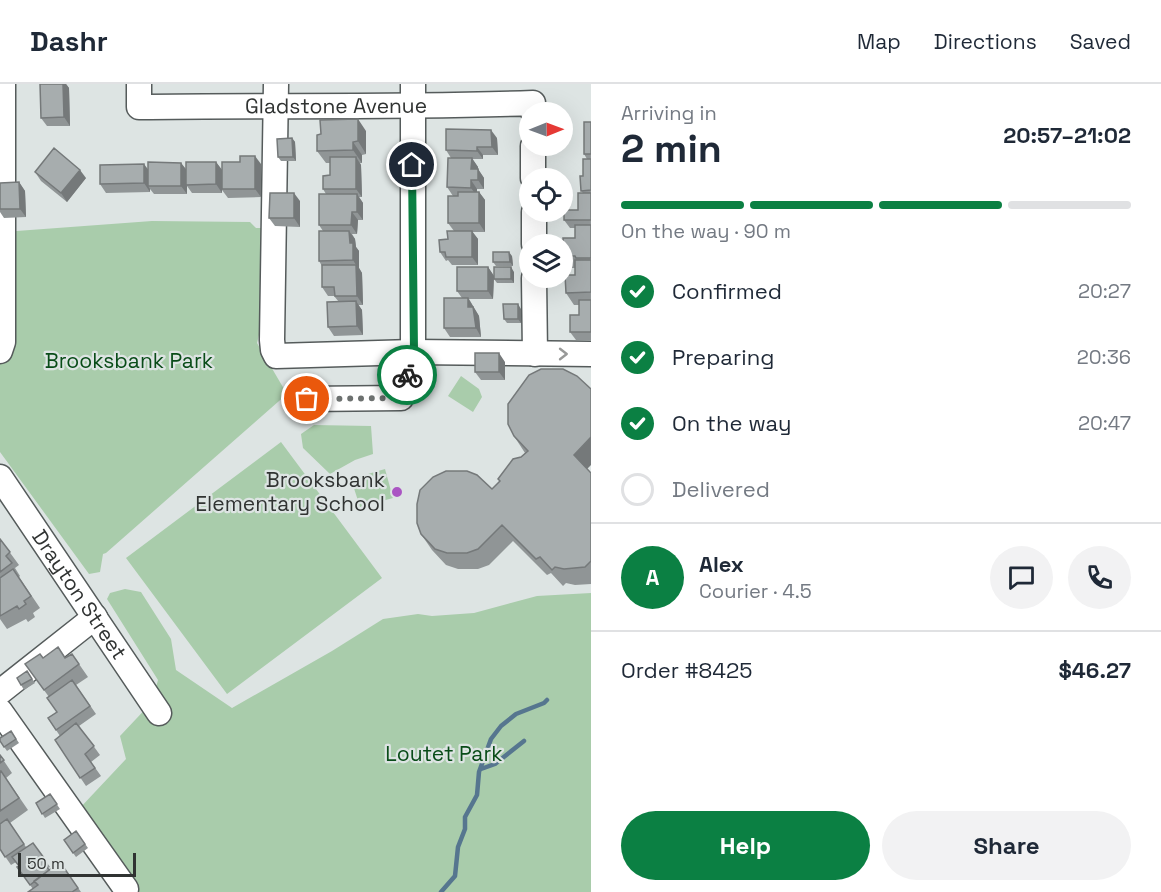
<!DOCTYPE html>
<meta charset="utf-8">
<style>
:root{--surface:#fff;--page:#f2f2f3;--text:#1f2937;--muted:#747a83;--line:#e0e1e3;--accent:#0b8043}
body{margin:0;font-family:"Space Grotesk",sans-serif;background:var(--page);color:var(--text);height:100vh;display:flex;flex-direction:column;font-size:22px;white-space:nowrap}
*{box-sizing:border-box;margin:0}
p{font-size:20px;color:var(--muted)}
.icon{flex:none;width:33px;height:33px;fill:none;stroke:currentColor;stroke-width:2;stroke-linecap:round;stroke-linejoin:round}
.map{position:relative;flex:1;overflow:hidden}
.sheet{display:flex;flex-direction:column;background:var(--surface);width:570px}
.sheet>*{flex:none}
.needle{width:39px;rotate:89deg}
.buttons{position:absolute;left:519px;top:18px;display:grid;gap:12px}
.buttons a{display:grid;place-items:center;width:54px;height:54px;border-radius:50%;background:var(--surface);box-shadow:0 6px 24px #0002;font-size:30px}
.scale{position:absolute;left:18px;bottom:15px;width:118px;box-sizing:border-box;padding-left:6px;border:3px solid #303332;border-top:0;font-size:16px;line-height:21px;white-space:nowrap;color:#303332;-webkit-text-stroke:4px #dde4e3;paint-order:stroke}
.pin{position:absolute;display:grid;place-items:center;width:51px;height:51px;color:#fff;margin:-26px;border:3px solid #fff;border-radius:50%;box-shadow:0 2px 6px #0007}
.courier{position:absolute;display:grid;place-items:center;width:60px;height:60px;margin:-30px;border:4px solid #0b8043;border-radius:50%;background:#fff;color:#222;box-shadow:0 2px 8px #0007}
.summary em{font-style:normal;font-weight:800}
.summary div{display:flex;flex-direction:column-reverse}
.summary{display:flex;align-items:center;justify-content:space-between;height:102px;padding:0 30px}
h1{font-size:39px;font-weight:800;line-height:45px}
.bar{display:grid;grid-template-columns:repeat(4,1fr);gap:9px 6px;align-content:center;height:72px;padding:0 30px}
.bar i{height:8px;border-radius:4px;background:var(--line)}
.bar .on{background:var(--accent)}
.bar p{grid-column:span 4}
.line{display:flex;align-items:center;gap:15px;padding:0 30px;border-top:2px solid var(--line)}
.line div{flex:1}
.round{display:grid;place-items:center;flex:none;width:63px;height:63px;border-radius:32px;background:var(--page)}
ol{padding:0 30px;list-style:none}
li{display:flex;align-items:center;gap:18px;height:66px}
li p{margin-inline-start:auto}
li .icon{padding:6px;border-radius:50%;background:var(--accent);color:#fff;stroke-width:4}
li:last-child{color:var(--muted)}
li i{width:33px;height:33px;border:3px solid var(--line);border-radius:50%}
.button{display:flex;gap:12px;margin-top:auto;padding:12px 30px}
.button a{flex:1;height:69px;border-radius:36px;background:var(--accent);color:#fff;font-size:24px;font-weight:800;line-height:69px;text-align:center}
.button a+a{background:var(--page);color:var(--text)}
header{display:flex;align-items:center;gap:36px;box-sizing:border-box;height:84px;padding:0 30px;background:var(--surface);border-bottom:2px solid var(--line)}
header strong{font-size:28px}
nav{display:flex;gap:33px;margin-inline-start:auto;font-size:21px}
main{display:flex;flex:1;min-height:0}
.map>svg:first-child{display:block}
</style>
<header>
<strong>Dashr</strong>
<nav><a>Map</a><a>Directions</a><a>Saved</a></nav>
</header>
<main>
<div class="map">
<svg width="591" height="808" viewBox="0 0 591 808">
<rect width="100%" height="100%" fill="#dde4e3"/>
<!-- green -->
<path fill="#a9ccab" d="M152 137 250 138 256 144H266L264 231 257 259 287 310 106 469 103 470 100 488 89 490 0 368V198L3 148Z
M461 292 479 305 482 313 473 328 448 312Z
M314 341 371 342 373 370 355 376 330 390 303 364 301 350Z
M281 358 382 494 227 610 126 474Z
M385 385 393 414 360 423 351 395Z
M125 505 141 508 171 555 176 586 232 624 332 567 383 535 418 530 432 532 474 529 537 512 591 509V808H133L79 725 126 675 120 652 152 618 158 596 107 515 110 509Z"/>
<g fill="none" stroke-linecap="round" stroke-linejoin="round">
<!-- stream -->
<path stroke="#56768f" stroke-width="4.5" d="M481 685 495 680 524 657
M441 808 455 792 458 763 465 745V733L477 711 479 688 491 655 501 642 516 630 544 619 547 616"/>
<!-- minor casing -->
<g stroke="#555b5b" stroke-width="27">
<g id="minor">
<path id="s1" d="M139 0V23C271 21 402 24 533 19V28"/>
<path d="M276 0 272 256 273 266 276 272 413 268 591 270"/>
<path d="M533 62V94"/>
<path d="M534 128V160"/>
<path d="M534 194 535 270"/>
<path d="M0 267 3 258V0"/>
<path d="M307 315 401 314 413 268V0"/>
<path id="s2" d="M0 393 159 629"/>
<path d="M0 608 95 533"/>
<path d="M0 627 126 805"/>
</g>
</g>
<!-- minor -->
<use href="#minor" stroke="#fff" stroke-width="24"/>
</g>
<!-- wall -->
<path fill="#909596" d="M40 0H66L69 4 70 42H47L41 34Z
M591 38V256H576L570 248 579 231V221H574L566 209 575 191V184H572L564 172 575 154V144H570L564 136 578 126 583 109 581 107 583 92 587 75 584 70Z
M366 47V70L362 71V79H360L361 81 362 113H359L363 119V136H358L357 150H352L355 155 356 163 359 167V184L362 189 363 221H358L362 226 363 251 334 252 328 243 339 218 334 212H328L322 203V182L319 177 323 147 319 141 326 110 323 105 330 91V79H326L317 67Z
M292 54 295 58 296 77H281L278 73Z
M497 54 498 71H483V75H472L478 83V85L484 94V105H477V108H479L485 116V148H472L478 155V181H452L448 176 446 177 440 168 454 147 448 139 453 112 447 103 451 74 446 66Z
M216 78 222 86 261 80V113L228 114 222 106V109H192L187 102V110H154L150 105V108L106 109 100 100 148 86 181 79 186 85Z
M35 88 86 94 67 118 41 97Z
M19 98 25 107 26 133 4 134 0 128V99Z
M300 117V143L275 142 269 134Z
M512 172 513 182H496L493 178Z
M488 183 494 192 493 215H469L479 232 481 253H450L444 244 462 214 457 207Z
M514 188V199H497L494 195Z
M521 225V239H507L504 235Z
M505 278V296H481L475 288Z
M514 352 587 385 591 389V500L575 501 566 499 563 502 551 489 547 491 513 457 489 481 478 485H458L446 481 432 466 421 450 492 405 500 397 525 369Z
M0 455 19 481 15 484 20 492 19 493 40 524 33 529 35 533 28 538 26 535 7 545 0 535Z
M58 563 66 574 72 570 88 593 76 601 96 630 79 642 100 671 91 678 101 692 86 702 55 656 60 652 48 634 57 628 49 613 25 580 43 574Z
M27 587 35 599 24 606 21 601Z
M11 647 19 659 7 667 0 657Z
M0 671 12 689 6 694 28 726 10 739 26 763 33 759 50 783 48 784 49 786 60 778 81 808H28L33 805 17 783 19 782 16 778 11 781 0 765Z
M50 710 60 725 45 734 36 719Z
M76 747 88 764 76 773 64 756Z"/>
<!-- shaded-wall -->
<path fill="#75797a" d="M63 0H66L69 4 70 42 64 33Z
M358 35 366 47V70L358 57Z
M491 46 497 54 498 71 492 63Z
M292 54 295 58 296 77 293 73Z
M353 58 362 71V79L353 66Z
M477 63 483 71V75L477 67Z
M255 72 261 80V113L255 105Z
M356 73 361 81 362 113 356 105Z
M472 74 478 83 477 94 471 85Z
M216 78 222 86V109L216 100Z
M181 79 187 87 186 101 187 102V110L181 102Z
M144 80 150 88 148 102 150 105V108L144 99Z
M478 85 484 94V105L478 96Z
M80 86 86 94 67 118 61 109Z
M471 96 477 105V112L471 104Z
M19 98 25 107 26 133 20 125Z
M479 108 485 116V148L479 139Z
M294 109 300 117V143L294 134Z
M357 110 363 119V136L357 128Z
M352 128 358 136 357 150 351 141Z
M349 147 355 155 356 163 359 167V184L362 189 363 221 357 212 356 181 353 176 350 159Z
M472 147 478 155V181L472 173Z
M509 168 512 172 513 182 510 178Z
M488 183 494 192 493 215 488 207Z
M511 183 514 188V199L511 195Z
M468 214 479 232 481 253 476 244 468 223Z
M356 217 362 226 363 251 357 242Z
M518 220 521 225V239L518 235Z
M499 269 505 278V296L499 288Z
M591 353V381L585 387 574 371Z"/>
<!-- building -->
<path fill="#a7adae" stroke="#75797a" stroke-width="1.5" d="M40 0H63L64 33 41 34Z
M358 35V57L353 58V66L317 67V51L321 50 320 36Z
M584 38H591V70H584Z
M446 45 491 46 492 63H477V67L446 66Z
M292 54 293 73H278L277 55Z
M54 64 80 86 61 109 35 88Z
M240 72H255V105H222V78H240Z
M330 73H356V105H323V92L330 91Z
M448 74H472L471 85H478V96H471V104L447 103Z
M583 75H591V106L581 107 580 92H583Z
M148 78 181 79V102H148Z
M186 78H216V100L186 101Z
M144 80V99L100 100V81Z
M19 98 20 125H0V99Z
M458 108H479V139H448V112H458Z
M270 109H294V134H269Z
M578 109H591V136H564V126H578Z
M319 110H357V128H352L351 141H319Z
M575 141H591V174H576L575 172H564L563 154H575Z
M319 147H349L350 159H353V176L319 177Z
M447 147H472V173H446L445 168H440L439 156 448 155Z
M493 168H509L510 178H493Z
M575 176H591V208L566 209 565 191H575Z
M322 181H356L357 212H335L334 203H322Z
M457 183H488V207H457Z
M494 183H511V195H494Z
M444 214H468V223H473L476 244H444Z
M579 216H591V248H570V231H579Z
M356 217 357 242 328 243 327 218Z
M503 220H518V235H504Z
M475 269H499V288H475Z
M541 285H563L577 292 591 305V353L574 371 591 389V477L585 483 564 485 555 483 552 486 540 473 536 475 502 441 478 465 467 469H447L435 465 421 450 417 439V420L420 406 433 393 446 387H467L477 391 492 405 500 397 498 395 513 375 521 373 528 367 514 352 508 340V320L529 291Z
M0 455 10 468 6 472 12 479 0 488Z
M13 485 31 512 24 517 26 520 19 525 17 522 0 532V494Z
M58 563 65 574 72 570 79 580 44 606 25 580 40 570 43 574Z
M27 587 32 595 21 601 17 594Z
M72 596 90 622 56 646 48 634 57 628 47 614Z
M76 639 94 662 85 670 95 684 80 694 55 656Z
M11 647 16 655 4 663 0 657V654Z
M0 671 4 676 0 679Z
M0 687H1L19 714 0 727Z
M50 710 57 720 42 730 36 719Z
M7 735 24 760 5 773 0 765V740Z
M76 747 85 760 73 769 64 756Z
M33 759 44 774 42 776 49 786 30 801 17 783 19 782 12 773Z
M60 778 78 804 72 808H28L38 801 34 797Z"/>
<!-- one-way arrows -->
<defs><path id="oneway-chevron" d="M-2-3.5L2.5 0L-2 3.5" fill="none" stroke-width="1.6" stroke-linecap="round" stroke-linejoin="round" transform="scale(1.5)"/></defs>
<use stroke="#989998" href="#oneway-chevron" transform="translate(563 270)"/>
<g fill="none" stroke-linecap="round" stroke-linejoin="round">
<!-- done -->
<path stroke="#6d7170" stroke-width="6" stroke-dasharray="0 10.8" d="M307 315 401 314 407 291"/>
<!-- route -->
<path stroke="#0b8043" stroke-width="8" d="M407 291 414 268 412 81"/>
</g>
<!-- markers -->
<circle fill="#aa55c3" stroke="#dde4e3" stroke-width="2" cx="397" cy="408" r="6"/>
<g text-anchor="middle" stroke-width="4.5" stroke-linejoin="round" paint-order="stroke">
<!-- street labels -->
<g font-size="21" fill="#303332" stroke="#dde4e3">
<text dy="7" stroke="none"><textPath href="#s1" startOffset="220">Gladstone Avenue</textPath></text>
<text dy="7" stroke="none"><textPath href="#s2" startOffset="142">Drayton Street</textPath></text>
</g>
<!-- park labels -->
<g font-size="21" fill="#094c18" stroke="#dde4e3">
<text x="129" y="284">Brooksbank Park</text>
<text x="444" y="677">Loutet Park</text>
</g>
<!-- poi labels -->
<g font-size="21" fill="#303332" stroke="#dde4e3" text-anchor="end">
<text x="385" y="403">Brooksbank<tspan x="385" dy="24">Elementary School</tspan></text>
</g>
</g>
</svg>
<div class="buttons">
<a><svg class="needle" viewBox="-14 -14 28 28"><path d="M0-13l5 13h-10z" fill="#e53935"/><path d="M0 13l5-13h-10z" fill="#747a83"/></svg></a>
<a><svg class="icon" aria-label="locate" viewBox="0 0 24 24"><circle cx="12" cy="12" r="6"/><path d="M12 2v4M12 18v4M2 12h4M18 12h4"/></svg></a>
<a><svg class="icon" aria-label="layers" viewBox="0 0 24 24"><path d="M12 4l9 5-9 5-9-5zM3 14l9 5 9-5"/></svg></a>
</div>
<div class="scale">50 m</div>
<div class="pin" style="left:307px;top:315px;background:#ea580c"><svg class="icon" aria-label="bag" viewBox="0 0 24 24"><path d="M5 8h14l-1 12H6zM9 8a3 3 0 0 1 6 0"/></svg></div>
<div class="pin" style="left:412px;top:81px;background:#1f2937"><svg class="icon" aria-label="home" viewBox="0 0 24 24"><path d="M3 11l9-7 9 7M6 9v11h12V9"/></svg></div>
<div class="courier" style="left:407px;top:291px"><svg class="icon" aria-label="bike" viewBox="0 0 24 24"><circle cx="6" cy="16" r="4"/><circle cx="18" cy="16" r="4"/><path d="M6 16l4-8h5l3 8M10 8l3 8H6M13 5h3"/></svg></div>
</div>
<section class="sheet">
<div class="summary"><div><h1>2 min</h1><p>Arriving in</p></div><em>20:57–21:02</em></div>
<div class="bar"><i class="on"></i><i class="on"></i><i class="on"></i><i></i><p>On the way · 90 m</p></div>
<ol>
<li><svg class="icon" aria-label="check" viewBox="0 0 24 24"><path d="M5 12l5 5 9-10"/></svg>Confirmed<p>20:27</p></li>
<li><svg class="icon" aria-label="check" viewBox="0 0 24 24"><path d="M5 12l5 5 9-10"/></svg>Preparing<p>20:36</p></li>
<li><svg class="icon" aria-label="check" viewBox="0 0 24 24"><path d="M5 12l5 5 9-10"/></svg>On the way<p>20:47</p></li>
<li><i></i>Delivered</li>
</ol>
<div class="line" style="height:108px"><b class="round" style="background:var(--accent);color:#fff">A</b><div><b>Alex</b><p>Courier · 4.5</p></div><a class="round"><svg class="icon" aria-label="chat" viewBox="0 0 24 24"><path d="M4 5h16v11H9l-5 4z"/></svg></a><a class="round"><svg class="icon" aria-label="phone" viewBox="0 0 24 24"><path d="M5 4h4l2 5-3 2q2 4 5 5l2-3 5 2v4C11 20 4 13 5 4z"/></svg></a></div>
<div class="line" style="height:78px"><div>Order #8425</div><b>$46.27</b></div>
<div class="button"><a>Help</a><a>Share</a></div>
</section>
</main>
